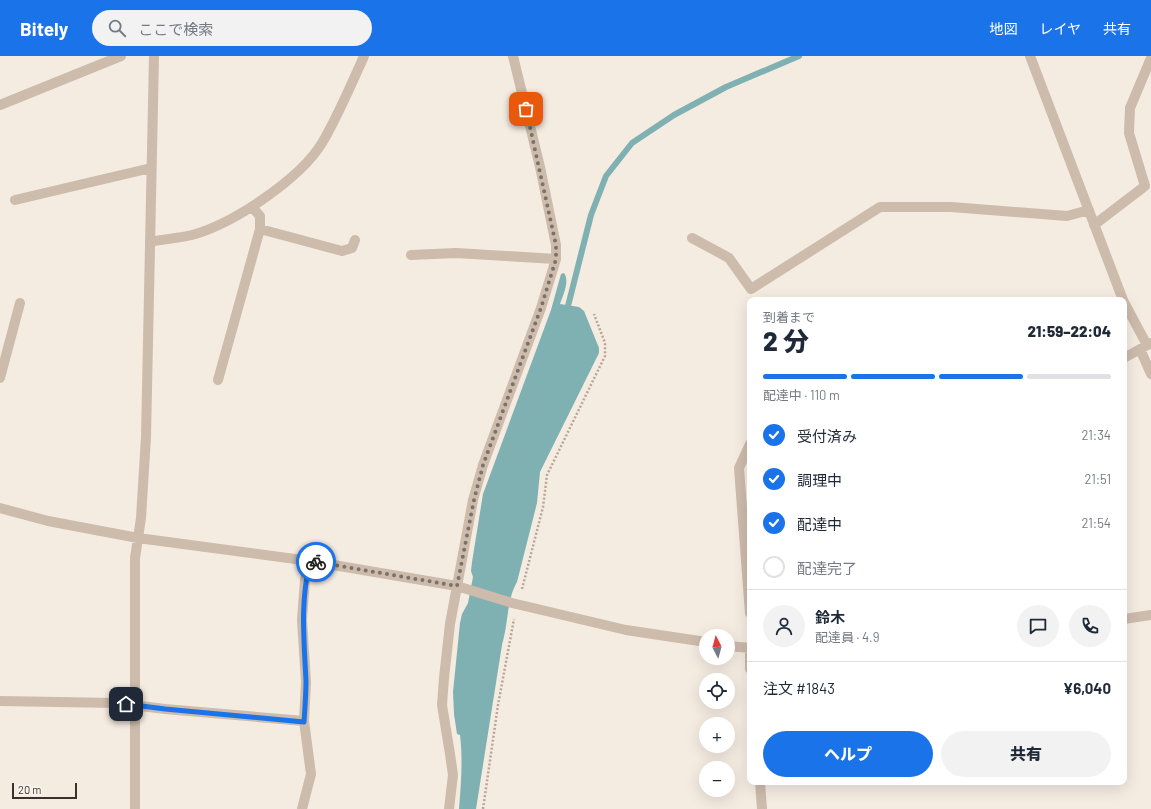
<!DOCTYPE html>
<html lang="ja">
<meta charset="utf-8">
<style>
:root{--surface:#fff;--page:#f2f2f3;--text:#1f2937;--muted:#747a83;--line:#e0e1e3;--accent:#1a73e8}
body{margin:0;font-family:Barlow,"Noto Sans JP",sans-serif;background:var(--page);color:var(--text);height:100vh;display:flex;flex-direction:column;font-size:15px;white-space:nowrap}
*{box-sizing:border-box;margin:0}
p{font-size:13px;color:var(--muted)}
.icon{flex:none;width:22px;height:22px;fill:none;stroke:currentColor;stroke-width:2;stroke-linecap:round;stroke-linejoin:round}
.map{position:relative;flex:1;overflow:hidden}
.drawer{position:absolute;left:747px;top:241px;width:380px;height:488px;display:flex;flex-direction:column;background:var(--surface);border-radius:8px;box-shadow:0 4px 16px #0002}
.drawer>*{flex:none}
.needle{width:26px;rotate:354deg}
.tools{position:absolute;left:699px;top:573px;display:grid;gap:8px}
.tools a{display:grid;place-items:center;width:36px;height:36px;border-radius:50%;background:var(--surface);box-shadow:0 4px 16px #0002;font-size:20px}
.scale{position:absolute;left:12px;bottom:10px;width:65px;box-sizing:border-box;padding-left:4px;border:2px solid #3b302b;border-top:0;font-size:11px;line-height:14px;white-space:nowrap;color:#3b302b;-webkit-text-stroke:3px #fbf5ee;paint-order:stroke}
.pin{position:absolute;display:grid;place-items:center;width:34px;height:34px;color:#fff;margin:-17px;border-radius:8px;box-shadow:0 2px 6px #0006}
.courier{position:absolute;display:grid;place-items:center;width:40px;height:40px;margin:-20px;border:3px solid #1a73e8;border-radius:50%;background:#fff;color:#222;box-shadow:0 1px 5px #0007}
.headline em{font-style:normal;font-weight:800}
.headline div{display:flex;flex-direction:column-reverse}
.headline{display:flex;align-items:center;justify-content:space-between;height:68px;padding:0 16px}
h1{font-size:26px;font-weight:800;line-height:30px}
.bar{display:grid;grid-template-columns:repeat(4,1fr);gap:6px 4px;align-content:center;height:48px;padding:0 16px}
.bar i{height:5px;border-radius:3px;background:var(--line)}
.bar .on{background:var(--accent)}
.bar p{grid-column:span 4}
.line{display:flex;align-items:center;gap:10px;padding:0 16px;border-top:1px solid var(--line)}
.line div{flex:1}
.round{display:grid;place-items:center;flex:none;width:42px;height:42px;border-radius:21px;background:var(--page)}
ol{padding:0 16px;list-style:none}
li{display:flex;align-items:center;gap:12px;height:44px}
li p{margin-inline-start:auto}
li .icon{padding:4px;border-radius:50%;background:var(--accent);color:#fff;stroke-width:4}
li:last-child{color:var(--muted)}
li i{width:22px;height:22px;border:2px solid var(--line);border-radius:50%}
.primary-button{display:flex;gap:8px;margin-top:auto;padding:8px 16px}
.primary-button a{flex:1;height:46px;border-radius:24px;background:var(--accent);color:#fff;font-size:16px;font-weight:800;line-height:46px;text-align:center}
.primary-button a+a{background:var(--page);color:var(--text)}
header{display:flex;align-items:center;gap:24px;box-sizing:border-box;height:56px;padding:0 20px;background:var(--accent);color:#fff}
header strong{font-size:19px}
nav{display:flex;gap:22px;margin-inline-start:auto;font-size:14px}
.search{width:280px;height:36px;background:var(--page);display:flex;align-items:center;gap:10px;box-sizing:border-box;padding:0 14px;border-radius:22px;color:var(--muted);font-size:15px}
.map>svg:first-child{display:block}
</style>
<header>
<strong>Bitely</strong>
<div class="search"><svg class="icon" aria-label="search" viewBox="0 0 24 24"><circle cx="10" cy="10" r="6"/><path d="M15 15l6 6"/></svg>ここで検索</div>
<nav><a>地図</a><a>レイヤ</a><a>共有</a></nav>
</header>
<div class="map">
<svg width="1151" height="753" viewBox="0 0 1151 753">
<rect width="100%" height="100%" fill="#f4ebe1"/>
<!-- water -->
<path fill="#7fb0b2" d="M564 217C570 225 563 239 560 248L579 251 584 255 599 292V297L540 416 537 447 517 526C510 538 509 550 507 563 506 572 504 581 502 589L476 753H459C461 728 463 704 460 679L457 678 454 658 453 636 460 567 462 558 468 547 473 521 471 515 472 506 483 438 551 254 561 218Z"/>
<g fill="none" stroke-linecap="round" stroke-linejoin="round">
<!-- stream -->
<path stroke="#7fb0b2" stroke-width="6" d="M566 258 591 159 606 120 632 87 674 59 726 31 799 0"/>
<!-- path -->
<path stroke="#b9a596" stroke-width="2.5" stroke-dasharray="2 2" stroke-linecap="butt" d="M522 533 543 451 547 419 605 300V287L594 258
M483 753 498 649 514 563"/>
<!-- minor -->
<path stroke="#cdbbac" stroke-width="10" d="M1030 0 1123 244
M0 49 121 0
M15 144 151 112
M1094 169 1145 130 1129 77 1130 52 1151 2
M260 173 342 195 352 192 355 184
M692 182 729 202 751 233 880 151H951L1067 160 1089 154
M150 186C164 183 179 182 192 179 233 168 300 123 322 87 337 62 349 33 361 7L364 0
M411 199 456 197 556 203
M1124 246 1147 289
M1140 293 1151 318
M1124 302 1151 287
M0 322 20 247
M218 324 260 173V160L252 151
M750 388 739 412 750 557
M0 452 48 465 138 482 310 505 457 530 512 547 626 574 706 586
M1124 563 1151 559
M728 590 750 592
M750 593V613
M0 645 116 647 165 653 304 665
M760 726 762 753
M135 753V502L141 462 146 381 154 0
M302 753 311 718 304 665 306 626 302 564 305 524 310 505
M449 753 453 719 450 698 442 649 444 622 450 568 473 444 483 409 541 252 556 203V189L540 111 513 0"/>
</g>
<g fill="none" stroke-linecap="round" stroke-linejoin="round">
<!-- done -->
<path stroke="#7c716b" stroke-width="4" stroke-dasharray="0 7.2" d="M316 506 457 530 474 444 483 409 541 252 556 203V189L526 53"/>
<!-- route -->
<path stroke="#1a73e8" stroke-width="5" d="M126 648 165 653 304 666C305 652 306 639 306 625 304 583 300 547 310 505L316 506"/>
</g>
</svg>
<div class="tools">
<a><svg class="needle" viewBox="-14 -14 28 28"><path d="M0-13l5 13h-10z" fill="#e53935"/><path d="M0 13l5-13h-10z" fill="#747a83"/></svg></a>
<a><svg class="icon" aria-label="locate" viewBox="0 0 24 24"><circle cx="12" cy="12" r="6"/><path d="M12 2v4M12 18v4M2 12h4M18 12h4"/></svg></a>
<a>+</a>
<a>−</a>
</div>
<div class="scale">20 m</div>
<div class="pin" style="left:526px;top:53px;background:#ea580c"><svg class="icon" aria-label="bag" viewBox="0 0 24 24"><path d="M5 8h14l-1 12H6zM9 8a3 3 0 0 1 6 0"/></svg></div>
<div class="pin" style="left:126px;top:648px;background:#1f2937"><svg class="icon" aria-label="home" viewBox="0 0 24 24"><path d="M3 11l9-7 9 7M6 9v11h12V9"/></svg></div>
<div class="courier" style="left:316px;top:506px"><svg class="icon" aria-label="bike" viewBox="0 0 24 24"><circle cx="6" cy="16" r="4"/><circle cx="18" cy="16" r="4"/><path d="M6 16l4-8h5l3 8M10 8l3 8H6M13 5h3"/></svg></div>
<section class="drawer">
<div class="headline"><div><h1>2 分</h1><p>到着まで</p></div><em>21:59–22:04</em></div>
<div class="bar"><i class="on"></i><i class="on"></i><i class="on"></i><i></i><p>配達中 · 110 m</p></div>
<ol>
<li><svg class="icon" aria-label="check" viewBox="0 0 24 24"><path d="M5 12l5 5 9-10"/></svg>受付済み<p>21:34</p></li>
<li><svg class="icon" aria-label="check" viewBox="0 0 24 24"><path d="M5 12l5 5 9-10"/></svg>調理中<p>21:51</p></li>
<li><svg class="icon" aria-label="check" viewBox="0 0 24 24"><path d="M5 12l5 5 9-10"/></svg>配達中<p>21:54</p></li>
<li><i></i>配達完了</li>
</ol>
<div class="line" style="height:72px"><a class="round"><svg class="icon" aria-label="person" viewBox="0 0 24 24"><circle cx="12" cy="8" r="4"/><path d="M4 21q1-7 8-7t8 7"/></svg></a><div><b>鈴木</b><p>配達員 · 4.9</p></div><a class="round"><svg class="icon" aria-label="chat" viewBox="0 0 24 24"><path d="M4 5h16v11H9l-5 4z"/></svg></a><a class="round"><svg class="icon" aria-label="phone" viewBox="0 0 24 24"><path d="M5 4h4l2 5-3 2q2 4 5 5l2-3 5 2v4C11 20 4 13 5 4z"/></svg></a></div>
<div class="line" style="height:52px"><div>注文 #1843</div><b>¥6,040</b></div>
<div class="primary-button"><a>ヘルプ</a><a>共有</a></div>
</section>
</div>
